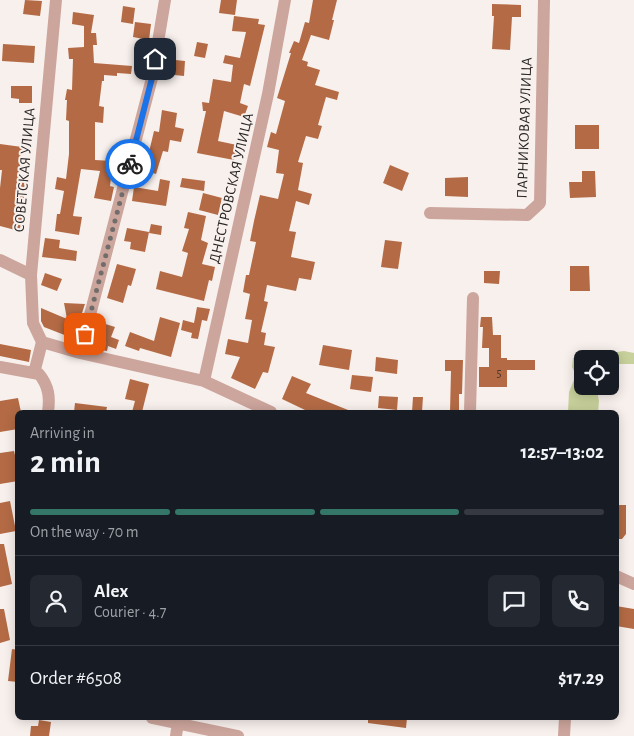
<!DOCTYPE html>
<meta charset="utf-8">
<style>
:root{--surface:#171b24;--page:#242831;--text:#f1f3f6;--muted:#9ea1a6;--line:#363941;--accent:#347768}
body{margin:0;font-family:"Alegreya Sans",sans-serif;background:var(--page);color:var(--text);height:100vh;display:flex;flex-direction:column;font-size:19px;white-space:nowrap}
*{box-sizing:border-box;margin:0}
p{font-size:16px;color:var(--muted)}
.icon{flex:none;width:28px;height:28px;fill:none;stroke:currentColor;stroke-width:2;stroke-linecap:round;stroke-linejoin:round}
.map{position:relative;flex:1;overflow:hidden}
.sheet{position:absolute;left:15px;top:410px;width:604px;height:310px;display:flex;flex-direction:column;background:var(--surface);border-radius:8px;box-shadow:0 2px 12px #0003}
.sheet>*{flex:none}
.tools{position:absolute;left:574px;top:350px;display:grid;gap:10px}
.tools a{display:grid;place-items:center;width:45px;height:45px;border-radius:8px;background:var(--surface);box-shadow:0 2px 12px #0003;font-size:25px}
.pin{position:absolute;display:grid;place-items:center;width:42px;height:42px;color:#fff;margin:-21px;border-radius:10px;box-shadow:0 2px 8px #0006}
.courier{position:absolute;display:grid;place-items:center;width:50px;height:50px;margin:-25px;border:4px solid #1a73e8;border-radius:50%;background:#fff;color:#222;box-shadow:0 1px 6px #0007}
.summary em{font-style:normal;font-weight:600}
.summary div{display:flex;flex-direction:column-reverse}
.summary{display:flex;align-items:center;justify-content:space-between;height:85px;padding:0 15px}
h1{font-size:32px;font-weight:600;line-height:38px}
.bar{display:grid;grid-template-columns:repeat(4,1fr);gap:8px 5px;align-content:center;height:60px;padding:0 15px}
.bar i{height:6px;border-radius:4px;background:var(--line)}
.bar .current{background:var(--accent)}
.bar p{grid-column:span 4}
.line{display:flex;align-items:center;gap:12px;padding:0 15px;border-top:1px solid var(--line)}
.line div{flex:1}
.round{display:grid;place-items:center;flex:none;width:52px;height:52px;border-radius:8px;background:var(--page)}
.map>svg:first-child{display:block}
</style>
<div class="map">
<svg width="634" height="736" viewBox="0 0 634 736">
<rect width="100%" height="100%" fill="#f8f0ed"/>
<!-- green -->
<path fill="#c8d19b" d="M624 351 634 353V364H610V359H582V386H596L599 401 598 412H568L569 392 576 375 572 367 573 358Z"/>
<!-- building -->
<path fill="#b46b45" d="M25 0 42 1 40 16 23 14Z
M221 0H237L235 15 219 13Z
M313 0H337L332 20H334L329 40 311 35 302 60 308 62 307 66 320 70 315 85 339 92 337 100 326 97 318 125 322 126 318 139 306 136 298 162 303 163 298 190 312 194 309 205 296 201 289 231 296 232 291 257 315 262 311 280 299 278 296 291 267 285 264 301 268 302 261 332 266 333 264 345 275 347 268 373 263 372 255 389 231 378 240 357 225 354 228 339 248 343 252 320 245 319 250 294 243 292 246 275H249L256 242 250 241 254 221 260 195 278 199 284 174 276 173 279 150 267 147 271 132 276 134 285 101 277 98 291 53H289L294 41 299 43 305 22 309 23Z
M492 4 521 5V17H512L510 50 492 49 494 16H492Z
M123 6 135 8 133 24 121 22Z
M73 12 94 15 91 33H96L97 45H93L94 63 132 66 131 74 117 73V76L104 75V81H102L99 106 104 107 103 123 95 122V160L113 161 110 186 114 187 111 201 94 198 100 171 81 169 73 216 82 217 79 235 55 231 57 214H60L64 191 55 189 57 177 66 179 69 154V121L66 120 67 100H65L67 89 72 90 73 59H69L68 48 84 47V26L72 24Z
M234 16 259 19 258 24 265 25 250 86 244 84 240 103 248 106 244 117 224 111 218 141 237 145 234 160 197 153 206 111H203L202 102 209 103 213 79 231 82 233 65 223 63 225 55 240 58 246 32 232 31Z
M135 22 151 24 149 40 133 37Z
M197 42 208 44 205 58 194 56Z
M3 44 35 46 34 63 2 61Z
M166 59 185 61 184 76 165 74Z
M11 86H32V103H19V99L11 98Z
M162 110 177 113 175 127 184 129 181 142 170 140 168 152 163 151 156 174 140 169 145 151 149 152 154 131 159 132Z
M575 125H599V149H575Z
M0 144 22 147 19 175 25 176 23 218 19 231 0 226V188L2 170H0Z
M390 165 409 173 402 191 383 183Z
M582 171H595L596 197 570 198 569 182H582Z
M468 177V197L445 196V178Z
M182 178 205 181 204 191 180 187Z
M160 179 170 181 166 206 132 201 134 187 158 191Z
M203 193 222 198 218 215 199 210Z
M188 212 206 216 201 240 208 243 202 264 215 267 212 281 209 280 204 301 156 289 160 271 182 277 188 253 182 251 189 229 184 228Z
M151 224 162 226 161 235 149 233Z
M127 228 149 232 145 252 130 249 131 242 124 241Z
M45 238 60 240 59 248 77 251 76 261 42 257Z
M385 240 402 242 398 269 381 267Z
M117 264 136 269 131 286 128 285 123 303 107 298Z
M570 266H589L590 291H570Z
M484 271H500L499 284 484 283Z
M45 273 62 279 57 291 41 285Z
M64 303 85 304 81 316 76 314 67 336 44 327 41 321V308L67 319Z
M197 307 210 309 207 321 202 320 198 339 191 338 192 333 181 330 183 320 194 323Z
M160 317 180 323 171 357 140 348 139 351 125 346 130 332 154 341Z
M481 317H492L493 335H501V358H507V360H535V370H507V387H479V367H489V348H482L483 327H480Z
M99 322 115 327 111 337 119 340 116 349 108 346 107 351 97 349 101 339 94 337Z
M0 344 31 350 29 362 0 356Z
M323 345 352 350 349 370 319 365Z
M376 357 398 360 397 374 375 371Z
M445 360H463L462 394H459V412H450L451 371H445Z
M352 375 373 377 371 392 350 389Z
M292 376 311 384 306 393 353 412H304L305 410 282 399Z
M130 379 149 384 142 412H132L135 401 125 399Z
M379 396 398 397 397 410 378 408Z
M413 397H423L422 412H412Z
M18 398 21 412H18V429L0 432V401Z
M75 403 107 407 106 412H74Z
M14 451 18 468V481L0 484V453Z
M10 501 16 531 0 534V503Z
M616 505H626V534L622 539H616Z
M0 544H4L12 584 0 587Z
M616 606 634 609V629L616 626Z
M0 609H4L10 640 0 643Z
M12 649 18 650V682L8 681Z
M368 718H407L406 728 368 723Z
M39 720 51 722 49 736H30L31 726H38Z"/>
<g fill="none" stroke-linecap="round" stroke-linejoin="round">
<!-- minor -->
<path stroke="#cca59c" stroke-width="12" d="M430 213 527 215 540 203 544 0
M0 260 31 275
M42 342 33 323 31 275 56 0
M42 342 80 353 204 381 271 412
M80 353 152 78 165 0
M0 367 39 374C49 386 50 398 48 412
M34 373 42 342
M204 381 268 94 285 0
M470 412 473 298
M616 576 634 584
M152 718 238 736
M176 736 178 722
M564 736 565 718"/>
</g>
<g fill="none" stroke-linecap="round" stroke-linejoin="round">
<!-- done -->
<path stroke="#716d6b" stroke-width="5" stroke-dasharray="0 9" d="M85 334 130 164"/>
<!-- route -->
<path stroke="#1a73e8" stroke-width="6" d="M130 164 152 78 155 59"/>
</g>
<g text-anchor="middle" stroke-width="4" stroke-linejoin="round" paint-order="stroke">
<!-- number labels -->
<g font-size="12" fill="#4c372d">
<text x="499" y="377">5</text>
</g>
<!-- street labels -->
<g font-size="15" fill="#292625" stroke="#f8f0ed">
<text transform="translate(524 128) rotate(-88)" y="5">ПАРНИКОВАЯ УЛИЦА</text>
<text transform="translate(24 170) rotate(-85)" y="5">СОВЕТСКАЯ УЛИЦА</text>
<text transform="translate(231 188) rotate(-77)" y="5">ДНЕСТРОВСКАЯ УЛИЦА</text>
</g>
</g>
</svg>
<div class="tools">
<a><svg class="icon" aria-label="locate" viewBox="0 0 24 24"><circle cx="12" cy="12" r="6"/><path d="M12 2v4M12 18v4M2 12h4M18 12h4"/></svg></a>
</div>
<div class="pin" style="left:85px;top:334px;background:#ea580c"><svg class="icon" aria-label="bag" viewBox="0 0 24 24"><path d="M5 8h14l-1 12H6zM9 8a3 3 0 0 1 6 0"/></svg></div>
<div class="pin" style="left:155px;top:59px;background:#1f2937"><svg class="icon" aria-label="home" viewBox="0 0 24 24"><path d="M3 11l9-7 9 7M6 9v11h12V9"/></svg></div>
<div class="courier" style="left:130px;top:164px"><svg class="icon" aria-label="bike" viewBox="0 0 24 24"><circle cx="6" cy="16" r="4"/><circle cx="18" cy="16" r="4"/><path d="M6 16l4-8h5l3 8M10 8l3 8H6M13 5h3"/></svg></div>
<section class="sheet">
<div class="summary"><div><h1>2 min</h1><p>Arriving in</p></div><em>12:57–13:02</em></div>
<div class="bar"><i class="current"></i><i class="current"></i><i class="current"></i><i></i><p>On the way · 70 m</p></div>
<div class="line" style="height:90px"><a class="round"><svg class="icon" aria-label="person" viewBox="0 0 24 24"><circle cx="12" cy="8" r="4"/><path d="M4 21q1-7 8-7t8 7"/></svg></a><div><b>Alex</b><p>Courier · 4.7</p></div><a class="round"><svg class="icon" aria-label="chat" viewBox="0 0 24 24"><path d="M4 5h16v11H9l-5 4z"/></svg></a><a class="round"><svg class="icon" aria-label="phone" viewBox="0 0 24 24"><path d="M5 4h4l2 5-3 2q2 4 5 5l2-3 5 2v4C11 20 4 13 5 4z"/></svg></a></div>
<div class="line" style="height:65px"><div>Order #6508</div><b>$17.29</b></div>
</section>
</div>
